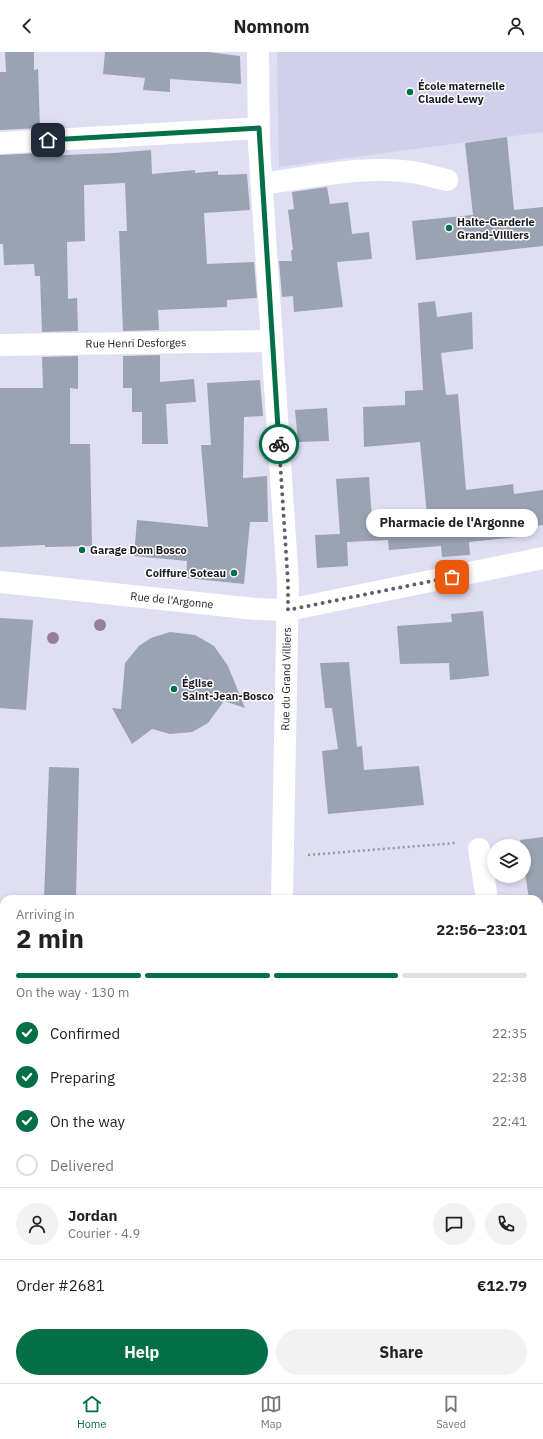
<!DOCTYPE html>
<meta charset="utf-8">
<style>
:root{--surface:#fff;--page:#f2f2f2;--text:#222;--muted:#767676;--line:#e0e0e0;--accent:#036f47}
body{margin:0;font-family:"IBM Plex Sans",sans-serif;background:var(--page);color:var(--text);height:100vh;display:flex;flex-direction:column;font-size:15px;white-space:nowrap}
*{box-sizing:border-box;margin:0}
p{font-size:13px;color:var(--muted)}
.icon{flex:none;width:22px;height:22px;fill:none;stroke:currentColor;stroke-width:2;stroke-linecap:round;stroke-linejoin:round}
.map{position:relative;flex:1;overflow:hidden}
.side{position:absolute;left:0px;top:843px;width:543px;height:488px;display:flex;flex-direction:column;background:var(--surface);border-radius:12px 12px 0 0;box-shadow:0 2px 6px #0003}
.side>*{flex:none}
.fabs{position:absolute;left:487px;top:787px;display:grid;gap:8px}
.fabs a{display:grid;place-items:center;width:44px;height:44px;border-radius:50%;background:var(--surface);box-shadow:0 2px 6px #0003;font-size:20px}
.pin{position:absolute;display:grid;place-items:center;width:34px;height:34px;color:#fff;margin:-17px;border-radius:8px;box-shadow:0 2px 6px #0006}
.courier{position:absolute;display:grid;place-items:center;width:40px;height:40px;margin:-20px;border:3px solid #036f47;border-radius:50%;background:#fff;color:#222;box-shadow:0 1px 5px #0007}
.bubble{position:absolute;height:28px;border-radius:14px;background:var(--surface);box-shadow:0 2px 6px #0003;font-size:13px;font-weight:700;line-height:28px;text-align:center}
.summary em{font-style:normal;font-weight:700}
.summary div{display:flex;flex-direction:column-reverse}
.summary{display:flex;align-items:center;justify-content:space-between;height:68px;padding:0 16px}
h1{font-size:26px;font-weight:700;line-height:30px}
.bar{display:grid;grid-template-columns:repeat(4,1fr);gap:6px 4px;align-content:center;height:48px;padding:0 16px}
.bar i{height:5px;border-radius:3px;background:var(--line)}
.bar .on{background:var(--accent)}
.bar p{grid-column:span 4}
.line{display:flex;align-items:center;gap:10px;padding:0 16px;border-top:1px solid var(--line)}
.line div{flex:1}
.round{display:grid;place-items:center;flex:none;width:42px;height:42px;border-radius:21px;background:var(--page)}
ol{padding:0 16px;list-style:none}
li{display:flex;align-items:center;gap:12px;height:44px}
li p{margin-inline-start:auto}
li .icon{padding:4px;border-radius:50%;background:var(--accent);color:#fff;stroke-width:4}
li:last-child{color:var(--muted)}
li i{width:22px;height:22px;border:2px solid var(--line);border-radius:50%}
.action{display:flex;gap:8px;margin-top:auto;padding:8px 16px}
.action a{flex:1;height:46px;border-radius:24px;background:var(--accent);color:#fff;font-size:16px;font-weight:700;line-height:46px;text-align:center}
.action a+a{background:var(--page);color:var(--text)}
header{display:flex;justify-content:space-between;align-items:center;height:52px;padding:0 16px;background:var(--surface);font-size:18px;font-weight:700}
.tabs{display:flex;justify-content:space-around;align-items:center;height:56px;border-top:1px solid var(--line);background:var(--surface);font-size:11px;color:var(--muted)}
.tabs a{display:grid;justify-items:center;gap:2px}
.tabs .on{color:var(--accent)}
.map>svg:first-child{display:block}
</style>
<header><svg class="icon" aria-label="back" viewBox="0 0 24 24"><path d="M15 5l-7 7 7 7"/></svg>Nomnom<svg class="icon" aria-label="person" viewBox="0 0 24 24"><circle cx="12" cy="8" r="4"/><path d="M4 21q1-7 8-7t8 7"/></svg></header>
<div class="map">
<svg width="543" height="1331" viewBox="0 0 543 1331">
<rect width="100%" height="100%" fill="#dfdef2"/>
<!-- built -->
<path fill="#d1d0ea" d="M277 0H543V80L279 115Z
M0 946H4V1311H0Z
M40 1327H249V1331H40Z"/>
<!-- building -->
<path fill="#99a3b3" d="M5 0H34V18L38 17 40 76 0 78V20H6Z
M105 0H208L240 4 241 32 170 27V40L143 38 145 26 103 22Z
M507 85 514 158 543 155V194L416 208 412 169 473 163 465 91Z
M151 98 152 122 195 118V121L218 119V123L247 122 250 158 204 161 207 212 254 210 257 246 227 248V255L158 258 159 278 123 279 119 179H127L125 131 84 133 85 189 67 190 68 247 77 246 78 279 42 280 40 224H35L34 212 4 213 3 192H0V103L41 101V104L114 101Z
M327 135 330 152 348 150 352 182 369 180 372 207 337 210 343 255 294 260 293 244 282 245 279 209H292L291 198H293L288 158 294 157 292 140Z
M435 249 437 265 472 260 473 297 441 301 446 343 458 342 466 438 513 432 514 442 543 438V473L517 476 518 485 469 490 470 503 442 505 441 494 389 498 388 488 347 490 348 514 317 516 315 483 340 482 336 427 369 425 372 467 427 463 420 390 364 395 363 355 405 353V339L423 338 418 251Z
M160 303V330L194 327 196 350 166 352 168 392H142V360H132V336H123V304Z
M78 304V337L70 336V392H90L92 494 45 495V493L0 495V336H43L42 305Z
M260 328 263 364 244 365 243 426 267 424 268 470H250L244 532 186 526 187 509 134 504 137 468 208 475 201 393H211L207 331Z
M327 356 329 389 298 390 295 358Z
M483 559 489 624 450 628 449 611 400 612 397 574 452 570 451 562Z
M0 566 33 568 26 658 0 656Z
M170 580 195 583 214 594 228 614 245 656 224 649 208 671 192 680 170 682 152 677 132 692 112 656 121 657 125 611 139 594 151 586Z
M349 610 357 695 362 694 364 718 419 714 424 753 328 762 322 699 338 697 332 656H325L320 611Z
M49 715 79 716 76 847H44Z
M543 785V855L539 856V847H529L524 814V794H521L520 788Z"/>
<g fill="none" stroke-linecap="round" stroke-linejoin="round">
<!-- path -->
<path stroke="#9696a5" stroke-width="2.5" stroke-dasharray="2 3" stroke-linecap="butt" d="M308 803 456 791"/>
<!-- minor -->
<g stroke="#fff" stroke-width="22">
<path d="M258 0 259 93 288 531 282 847"/>
<path d="M0 91 259 76"/>
<path d="M262 132C312 125 367 112 418 121 428 123 438 126 447 128"/>
<path id="s1" d="M0 293 272 289"/>
<path id="s2" d="M0 530 256 557 288 558 543 506"/>
<path d="M479 797 487 847"/>
<path d="M539 872H543"/>
<path d="M0 963 4 964"/>
<path d="M539 1123H543"/>
<path d="M0 1299H4"/>
<path d="M274 1327V1331"/>
<path d="M54 1331V1327"/>
</g>
</g>
<!-- trees -->
<g fill="#977f99">
<circle cx="100" cy="573" r="6"/>
<circle cx="53" cy="586" r="6"/>
</g>
<g fill="none" stroke-linecap="round" stroke-linejoin="round">
<!-- done -->
<path stroke="#5f5f6a" stroke-width="4" stroke-dasharray="0 7.2" d="M279 392 288 531V558L452 525"/>
<!-- route -->
<path stroke="#036f47" stroke-width="5" d="M48 88 259 76 279 392"/>
</g>
<!-- markers -->
<g fill="#036f47" stroke="#fff" stroke-width="1.5">
<circle cx="410" cy="40" r="4"/>
<circle cx="449" cy="176" r="4"/>
<circle cx="82" cy="498" r="4"/>
<circle cx="234" cy="521" r="4"/>
<circle cx="174" cy="637" r="4"/>
</g>
<g text-anchor="middle" stroke-width="3" stroke-linejoin="round" paint-order="stroke">
<!-- poi labels -->
<g font-size="11" font-weight="bold" fill="#1a1a21" stroke="#fff" text-anchor="start">
<text x="418" y="38">École maternelle<tspan x="418" dy="13">Claude Lewy</tspan></text>
<text x="457" y="174">Halte-Garderie<tspan x="457" dy="13">Grand-Villiers</tspan></text>
<text x="90" y="502">Garage Dom Bosco</text>
<text x="226" y="525" text-anchor="end">Coiffure Soteau</text>
<text x="182" y="635">Église<tspan x="182" dy="13">Saint-Jean-Bosco</tspan></text>
</g>
<!-- street labels -->
<g font-size="11" fill="#1a1a21" stroke="#fff">
<text dy="4" stroke="none"><textPath href="#s1" startOffset="136">Rue Henri Desforges</textPath></text>
<text dy="4" stroke="none"><textPath href="#s2" startOffset="173">Rue de l'Argonne</textPath></text>
<text transform="translate(286 627) rotate(-89)" y="4">Rue du Grand Villiers</text>
</g>
</g>
</svg>
<div class="fabs">
<a><svg class="icon" aria-label="layers" viewBox="0 0 24 24"><path d="M12 4l9 5-9 5-9-5zM3 14l9 5 9-5"/></svg></a>
</div>
<div class="pin" style="left:452px;top:525px;background:#ea580c"><svg class="icon" aria-label="bag" viewBox="0 0 24 24"><path d="M5 8h14l-1 12H6zM9 8a3 3 0 0 1 6 0"/></svg></div>
<div class="pin" style="left:48px;top:88px;background:#1f2937"><svg class="icon" aria-label="home" viewBox="0 0 24 24"><path d="M3 11l9-7 9 7M6 9v11h12V9"/></svg></div>
<div class="courier" style="left:279px;top:392px"><svg class="icon" aria-label="bike" viewBox="0 0 24 24"><circle cx="6" cy="16" r="4"/><circle cx="18" cy="16" r="4"/><path d="M6 16l4-8h5l3 8M10 8l3 8H6M13 5h3"/></svg></div>
<div class="bubble" style="left:366px;top:457px;width:172px">Pharmacie de l'Argonne</div>
<section class="side">
<div class="summary"><div><h1>2 min</h1><p>Arriving in</p></div><em>22:56–23:01</em></div>
<div class="bar"><i class="on"></i><i class="on"></i><i class="on"></i><i></i><p>On the way · 130 m</p></div>
<ol>
<li><svg class="icon" aria-label="check" viewBox="0 0 24 24"><path d="M5 12l5 5 9-10"/></svg>Confirmed<p>22:35</p></li>
<li><svg class="icon" aria-label="check" viewBox="0 0 24 24"><path d="M5 12l5 5 9-10"/></svg>Preparing<p>22:38</p></li>
<li><svg class="icon" aria-label="check" viewBox="0 0 24 24"><path d="M5 12l5 5 9-10"/></svg>On the way<p>22:41</p></li>
<li><i></i>Delivered</li>
</ol>
<div class="line" style="height:72px"><a class="round"><svg class="icon" aria-label="person" viewBox="0 0 24 24"><circle cx="12" cy="8" r="4"/><path d="M4 21q1-7 8-7t8 7"/></svg></a><div><b>Jordan</b><p>Courier · 4.9</p></div><a class="round"><svg class="icon" aria-label="chat" viewBox="0 0 24 24"><path d="M4 5h16v11H9l-5 4z"/></svg></a><a class="round"><svg class="icon" aria-label="phone" viewBox="0 0 24 24"><path d="M5 4h4l2 5-3 2q2 4 5 5l2-3 5 2v4C11 20 4 13 5 4z"/></svg></a></div>
<div class="line" style="height:52px"><div>Order #2681</div><b>€12.79</b></div>
<div class="action"><a>Help</a><a>Share</a></div>
</section>
</div>
<nav class="tabs">
<a class="on"><svg class="icon" aria-label="home" viewBox="0 0 24 24"><path d="M3 11l9-7 9 7M6 9v11h12V9"/></svg>Home</a>
<a><svg class="icon" aria-label="map" viewBox="0 0 24 24"><path d="M3 6l6-2 6 2 6-2v14l-6 2-6-2-6 2zM9 4v14M15 6v14"/></svg>Map</a>
<a><svg class="icon" aria-label="saved" viewBox="0 0 24 24"><path d="M7 4h10v16l-5-4-5 4z"/></svg>Saved</a>
</nav>
